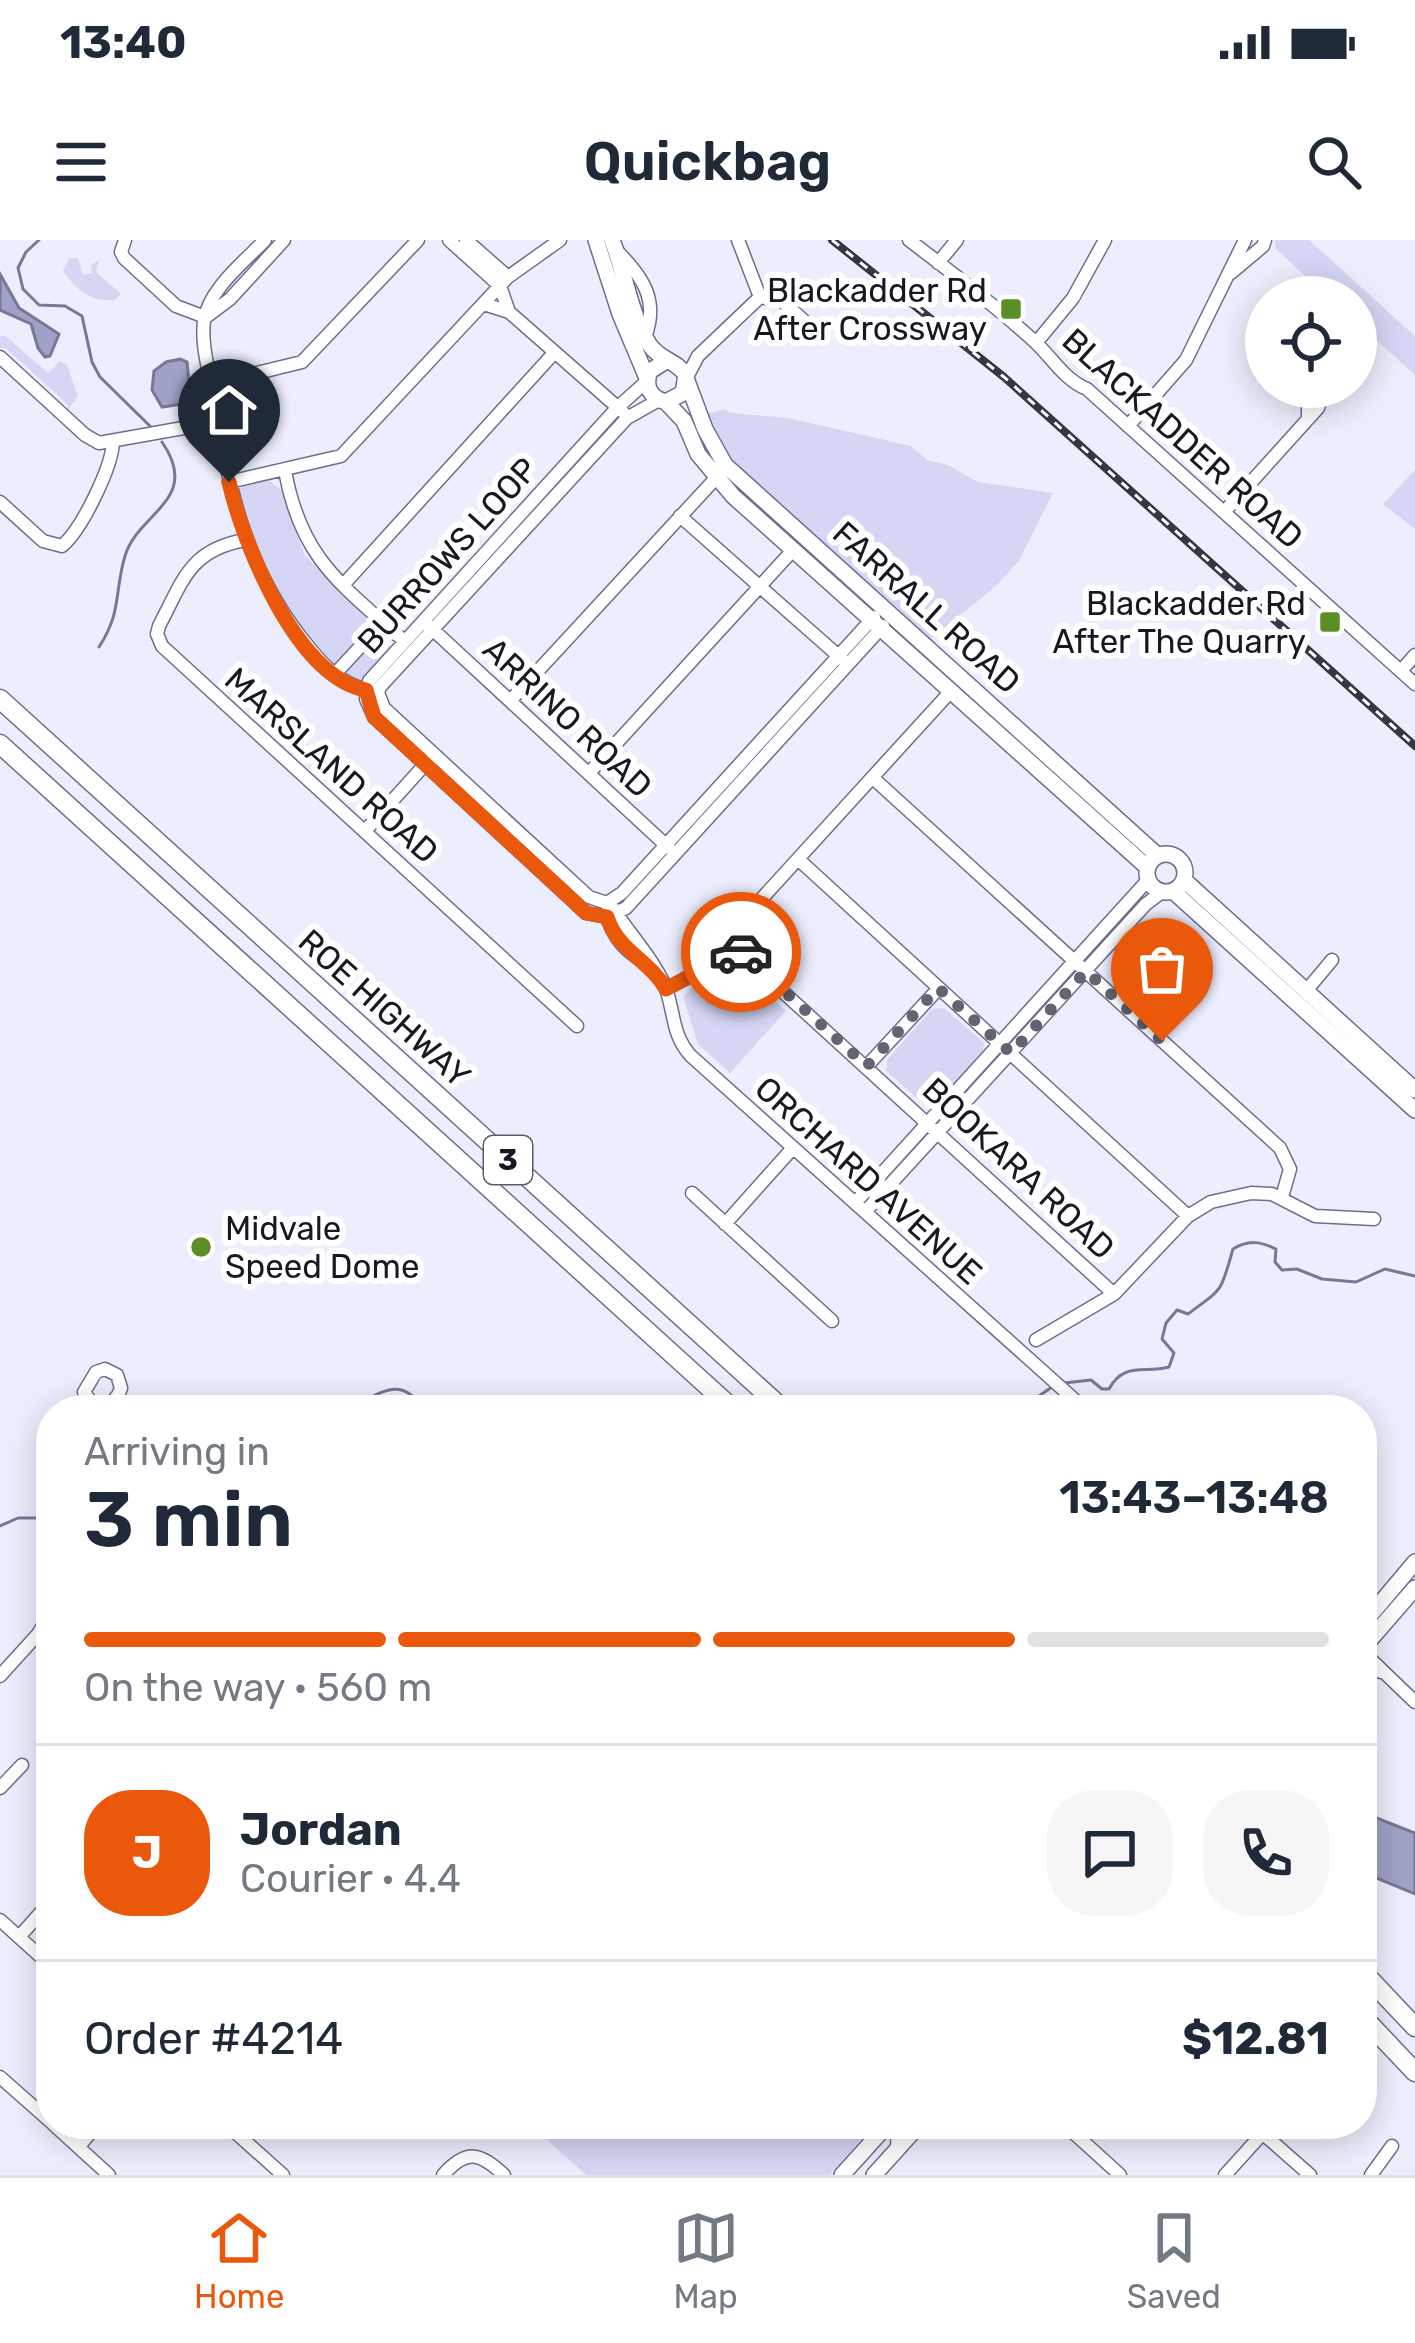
<!DOCTYPE html>
<meta charset="utf-8">
<style>
:root{--surface:#fff;--page:#f6f6f7;--text:#1f2937;--muted:#747a83;--line:#e0e1e3;--accent:#ea580c}
body{margin:0;font-family:Rubik,sans-serif;background:var(--page);color:var(--text);height:100vh;display:flex;flex-direction:column;font-size:45px;white-space:nowrap}
*{box-sizing:border-box;margin:0}
p{font-size:39px;color:var(--muted)}
.icon{flex:none;width:66px;height:66px;fill:none;stroke:currentColor;stroke-width:2;stroke-linecap:round;stroke-linejoin:round}
.map{position:relative;flex:1;overflow:hidden}
.sheet{position:absolute;left:36px;top:1155px;width:1341px;height:744px;display:flex;flex-direction:column;background:var(--surface);border-radius:48px;box-shadow:0 6px 30px #0003}
.sheet>*{flex:none}
.fabs{position:absolute;left:1245px;top:36px;display:grid;gap:24px}
.fabs a{display:grid;place-items:center;width:132px;height:132px;border-radius:50%;background:var(--surface);box-shadow:0 6px 30px #0003;font-size:60px}
.pin{position:absolute;display:grid;place-items:center;width:102px;height:102px;color:#fff;margin:-123px -51px;border-radius:50% 50% 50% 0;rotate:-45deg;box-shadow:0 0 12px #0007}
.pin .icon{rotate:45deg}
.courier{position:absolute;display:grid;place-items:center;width:120px;height:120px;margin:-60px;border:9px solid #ea580c;border-radius:50%;background:#fff;color:#222;box-shadow:0 3px 15px #0007}
.summary em{font-style:normal;font-weight:600}
.summary div{display:flex;flex-direction:column-reverse}
.summary{display:flex;align-items:center;justify-content:space-between;height:204px;padding:0 48px}
h1{font-size:78px;font-weight:600;line-height:90px}
.bar{display:grid;grid-template-columns:repeat(4,1fr);gap:18px 12px;align-content:center;height:144px;padding:0 48px}
.bar i{height:15px;border-radius:9px;background:var(--line)}
.bar .on{background:var(--accent)}
.bar p{grid-column:span 4}
.line{display:flex;align-items:center;gap:30px;padding:0 48px;border-top:3px solid var(--line)}
.line div{flex:1}
.round{display:grid;place-items:center;flex:none;width:126px;height:126px;border-radius:48px;background:var(--page)}
.status{display:flex;justify-content:space-between;align-items:center;height:84px;padding:0 60px;background:var(--surface);direction:ltr}
.status svg{height:33px;fill:currentColor}
header{display:flex;justify-content:space-between;align-items:center;height:156px;padding:0 48px;background:var(--surface);font-size:54px;font-weight:600}
.menu{display:flex;justify-content:space-around;align-items:center;height:168px;border-top:3px solid var(--line);background:var(--surface);font-size:33px;color:var(--muted)}
.menu a{display:grid;justify-items:center;gap:6px}
.menu .on{color:var(--accent)}
.map>svg:first-child{display:block}
</style>
<div class="status"><b>13:40</b><svg viewBox="0 0 49 12"><path d="M0 12V9h3v3zM5 12V6h3v6zM10 12V3h3v9zM15 12V0h3v12zM26 1h20v11H26zM47 4h2v5h-2z"/></svg></div>
<header><svg class="icon" aria-label="menu" viewBox="0 0 24 24"><path d="M4 6h16M4 12h16M4 18h16"/></svg>Quickbag<svg class="icon" aria-label="search" viewBox="0 0 24 24"><circle cx="10" cy="10" r="6"/><path d="M15 15l6 6"/></svg></header>
<div class="map">
<svg width="1415" height="1935" viewBox="0 0 1415 1935">
<rect width="100%" height="100%" fill="#edeefd"/>
<!-- green -->
<path fill="#d4d6f4" d="M1275 0H1309L1415 96V135L1356 82V57H1328L1275 8Z
M69 18H78L83 35 92 33 91 25 99 20 96 32 121 54 114 60C90 62 77 50 63 31Z
M4 95 48 133 60 121 67 125 78 156 68 170 67 164 6 108H0V97Z
M724 169 731 173 788 178 911 206 927 220 948 225 978 242 1053 253 1019 321 996 346 931 399 745 235 727 213 706 174Z
M1415 230V289L1383 264Z
M270 241 282 251 305 316 371 379 372 385 334 427 324 423 256 320 237 251 243 246Z
M385 393 392 412 366 441 348 442 342 431 375 395Z
M721 717 730 718 786 771 730 833 698 804 683 757Z
M944 768 984 803 983 812 936 865 924 864 886 831 887 820 932 769Z
M530 1884H874L830 1935H586Z"/>
<!-- water -->
<path fill="#9fa1c6" stroke="#767896" stroke-width="3" d="M0 34 19 68 59 94 50 116 45 117 38 108 31 84 0 70Z
M180 119 187 122 190 154 182 164 162 167 152 150 154 131 166 122Z
M1364 1573 1415 1593V1654L1362 1632Z"/>
<g fill="none" stroke-linecap="round" stroke-linejoin="round">
<!-- stream -->
<path stroke="#767896" stroke-width="3" d="M39 0 26 12 18 28 23 49 39 65 65 66 82 76 92 122 100 137 152 188
M99 407C122 372 114 353 125 316 138 272 202 260 162 202
M1064 1143 1091 1140 1102 1149H1109C1124 1121 1145 1134 1169 1127L1174 1113 1162 1099 1166 1083 1177 1070 1188 1074C1224 1047 1220 1054 1233 1009 1248 1000 1260 1001 1276 1009L1275 1022 1282 1030 1297 1029 1322 1039 1356 1042 1385 1029 1415 1036
M822 1166 845 1164 856 1170
M347 1170C379 1155 400 1132 424 1170
M1031 1170 1036 1158 1052 1147
M0 1286 18 1278H51"/>
<!-- minor casing -->
<g stroke="#6c6e8e" stroke-width="15">
<path id="minor" d="M125 0 121 12 124 18 176 66 205 77
M265 0C243 23 209 49 204 81 201 105 209 130 213 154 227 242 244 324 300 396 320 422 338 444 371 451
M449 0 500 46 509 72
M466 0 508 37
M909 0C951 32 993 64 1033 100 1051 116 1064 140 1087 149L1415 444
M618 12C643 37 659 61 645 97
M938 23 957 0
M1231 33 1263 6 1265 0
M760 57 782 61 822 97
M484 64 509 72 623 172
M206 77 230 59 284 0
M1036 103 1073 58 1105 0
M0 117 85 195 99 203 217 182
M687 137 698 116 760 57 738 0
M647 141 617 168 369 441 366 459 374 477 586 673 607 677 626 668 883 386
M212 144 302 122 418 0
M659 160 627 178 380 447 378 453 384 468 589 657 607 663 622 653 874 377
M1308 178V147
M1128 186 1186 120 1245 0
M285 231C301 319 341 344 404 401
M229 242 341 216 508 37 560 0
M0 262 43 301 62 306C82 289 111 229 113 203
M1225 271 1318 168 1325 147
M680 276 842 419
M245 300C189 310 183 341 159 386L157 394 162 406 577 786
M344 344 554 113
M429 386 669 608
M1401 431 1415 415
M334 435 383 382
M511 460 716 238
M589 533 794 309
M873 538 1280 908 1290 929 1282 957
M365 591 429 520
M798 619 1188 976
M613 668C630 695 652 717 665 746 675 772 671 794 691 816L1086 1170
M607 672C610 698 630 716 654 727
M725 699 1114 1054
M666 749 692 735 952 450
M1306 751 1332 720
M867 826 939 748
M692 953 832 1081
M855 963 1148 640
M865 972 1146 664 1162 652
M725 984 792 909
M1036 1100 1114 1054 1188 976 1211 962 1251 953 1272 954 1315 976 1374 979
M98 1170C109 1164 117 1161 121 1148L117 1135 105 1129 96 1132 84 1152 94 1166 103 1167
M1362 1411 1415 1462
M1362 1422 1381 1432
M0 1436 38 1394 51 1373
M0 1548 22 1525
M0 1680 51 1726
M19 1697 51 1661
M0 1837 51 1882
M53 1884 109 1935
M226 1884 283 1935
M406 1884 408 1886
M1064 1884 1120 1935
M1252 1884 1310 1935
M79 1906 98 1884
M897 1909 898 1884
M443 1935C467 1908 480 1913 504 1935
M1225 1935 1263 1893
M1371 1935 1392 1906"/>
</g>
<!-- major casing -->
<g stroke="#6c6e8e" stroke-width="18">
<path id="major" d="M596 0 620 74 647 138
M612 0C625 33 630 74 649 104 659 120 676 120 686 135L683 153 666 162C650 158 644 146 650 131L666 121
M687 141 705 189 725 225 1157 615
M666 162 684 181 698 214 733 256 1147 627
M1147 633a19 19 0 1 1 38 0a19 19 0 1 1-38 0Z
M1184 640 1415 850
M1173 651 1415 870
M1362 1385 1415 1322
M1362 1409 1415 1348
M842 1935 888 1884
M874 1935 920 1884"/>
</g>
<!-- highway casing -->
<g stroke="#6c6e8e" stroke-width="21">
<path id="highway" d="M0 459 784 1170
M0 504 734 1170
M1362 1731 1415 1787
M1362 1776 1415 1832"/>
</g>
<!-- minor -->
<use href="#minor" stroke="#fff" stroke-width="12"/>
<!-- major -->
<use href="#major" stroke="#fff" stroke-width="15"/>
<!-- highway -->
<use href="#highway" stroke="#fff" stroke-width="18"/>
<!-- rail casing -->
<g stroke="#363643" stroke-width="8">
<path id="rail" d="M832 0 1004 137 1415 506"/>
</g>
<!-- rail -->
<use href="#rail" stroke="#fff" stroke-width="3" stroke-dasharray="9" stroke-linecap="butt"/>
</g>
<g fill="none" stroke-linecap="round" stroke-linejoin="round">
<!-- done -->
<path stroke="#636371" stroke-width="12" stroke-dasharray="0 21.6" d="M741 712 867 826 938 748 1011 813 1086 731 1162 801"/>
<!-- route -->
<path stroke="#ea580c" stroke-width="15" d="M229 242C243 303 296 437 366 450L374 477 567 655 586 673 607 677C617 710 650 721 666 749L692 735 725 699 741 712"/>
</g>
<!-- markers -->
<g fill="#5b8e27" stroke="#fff" stroke-width="4.5">
<rect x="999" y="57" width="24" height="24" rx="6"/>
<rect x="1318" y="370" width="24" height="24" rx="6"/>
<circle cx="201" cy="1007" r="12"/>
</g>
<g text-anchor="middle" stroke-width="12" stroke-linejoin="round" paint-order="stroke">
<!-- shield labels -->
<rect fill="#fff" stroke="#5d5d66" stroke-width="3" x="484" y="896" width="48" height="48" rx="9"/>
<g font-size="30" font-weight="bold" fill="#181825">
<text x="508" y="930">3</text>
</g>
<!-- poi labels -->
<g font-size="33" fill="#181825" stroke="#fff" text-anchor="end">
<text x="987" y="62">Blackadder Rd<tspan x="987" dy="38">After Crossway</tspan></text>
<text x="1306" y="375">Blackadder Rd<tspan x="1306" dy="38">After The Quarry</tspan></text>
<text x="225" y="1000" text-anchor="start">Midvale<tspan x="225" dy="38">Speed Dome</tspan></text>
</g>
<!-- street labels -->
<g font-size="33" fill="#181825" stroke="#fff">
<text transform="translate(1183 198) rotate(42)" y="12">BLACKADDER ROAD</text>
<text transform="translate(447 315) rotate(-48)" y="12">BURROWS LOOP</text>
<text transform="translate(927 367) rotate(42)" y="12">FARRALL ROAD</text>
<text transform="translate(568 477) rotate(43)" y="12">ARRINO ROAD</text>
<text transform="translate(332 525) rotate(42)" y="12">MARSLAND ROAD</text>
<text transform="translate(385 768) rotate(42)" y="12">ROE HIGHWAY</text>
<text transform="translate(1019 928) rotate(43)" y="12">BOOKARA ROAD</text>
<text transform="translate(869 940) rotate(42)" y="12">ORCHARD AVENUE</text>
</g>
</g>
</svg>
<div class="fabs">
<a><svg class="icon" aria-label="locate" viewBox="0 0 24 24"><circle cx="12" cy="12" r="6"/><path d="M12 2v4M12 18v4M2 12h4M18 12h4"/></svg></a>
</div>
<div class="pin" style="left:1162px;top:801px;background:#ea580c"><svg class="icon" aria-label="bag" viewBox="0 0 24 24"><path d="M5 8h14l-1 12H6zM9 8a3 3 0 0 1 6 0"/></svg></div>
<div class="pin" style="left:229px;top:242px;background:#1f2937"><svg class="icon" aria-label="home" viewBox="0 0 24 24"><path d="M3 11l9-7 9 7M6 9v11h12V9"/></svg></div>
<div class="courier" style="left:741px;top:712px"><svg class="icon" aria-label="car" viewBox="0 0 24 24"><path d="M5 17H2v-5l4-1 3-4h7l3 4 3 1v5h-3M9 17h6M6 11h13"/><circle cx="7" cy="17" r="2"/><circle cx="17" cy="17" r="2"/></svg></div>
<section class="sheet">
<div class="summary"><div><h1>3 min</h1><p>Arriving in</p></div><em>13:43–13:48</em></div>
<div class="bar"><i class="on"></i><i class="on"></i><i class="on"></i><i></i><p>On the way · 560 m</p></div>
<div class="line" style="height:216px"><b class="round" style="background:var(--accent);color:#fff">J</b><div><b>Jordan</b><p>Courier · 4.4</p></div><a class="round"><svg class="icon" aria-label="chat" viewBox="0 0 24 24"><path d="M4 5h16v11H9l-5 4z"/></svg></a><a class="round"><svg class="icon" aria-label="phone" viewBox="0 0 24 24"><path d="M5 4h4l2 5-3 2q2 4 5 5l2-3 5 2v4C11 20 4 13 5 4z"/></svg></a></div>
<div class="line" style="height:156px"><div>Order #4214</div><b>$12.81</b></div>
</section>
</div>
<nav class="menu">
<a class="on"><svg class="icon" aria-label="home" viewBox="0 0 24 24"><path d="M3 11l9-7 9 7M6 9v11h12V9"/></svg>Home</a>
<a><svg class="icon" aria-label="map" viewBox="0 0 24 24"><path d="M3 6l6-2 6 2 6-2v14l-6 2-6-2-6 2zM9 4v14M15 6v14"/></svg>Map</a>
<a><svg class="icon" aria-label="saved" viewBox="0 0 24 24"><path d="M7 4h10v16l-5-4-5 4z"/></svg>Saved</a>
</nav>
